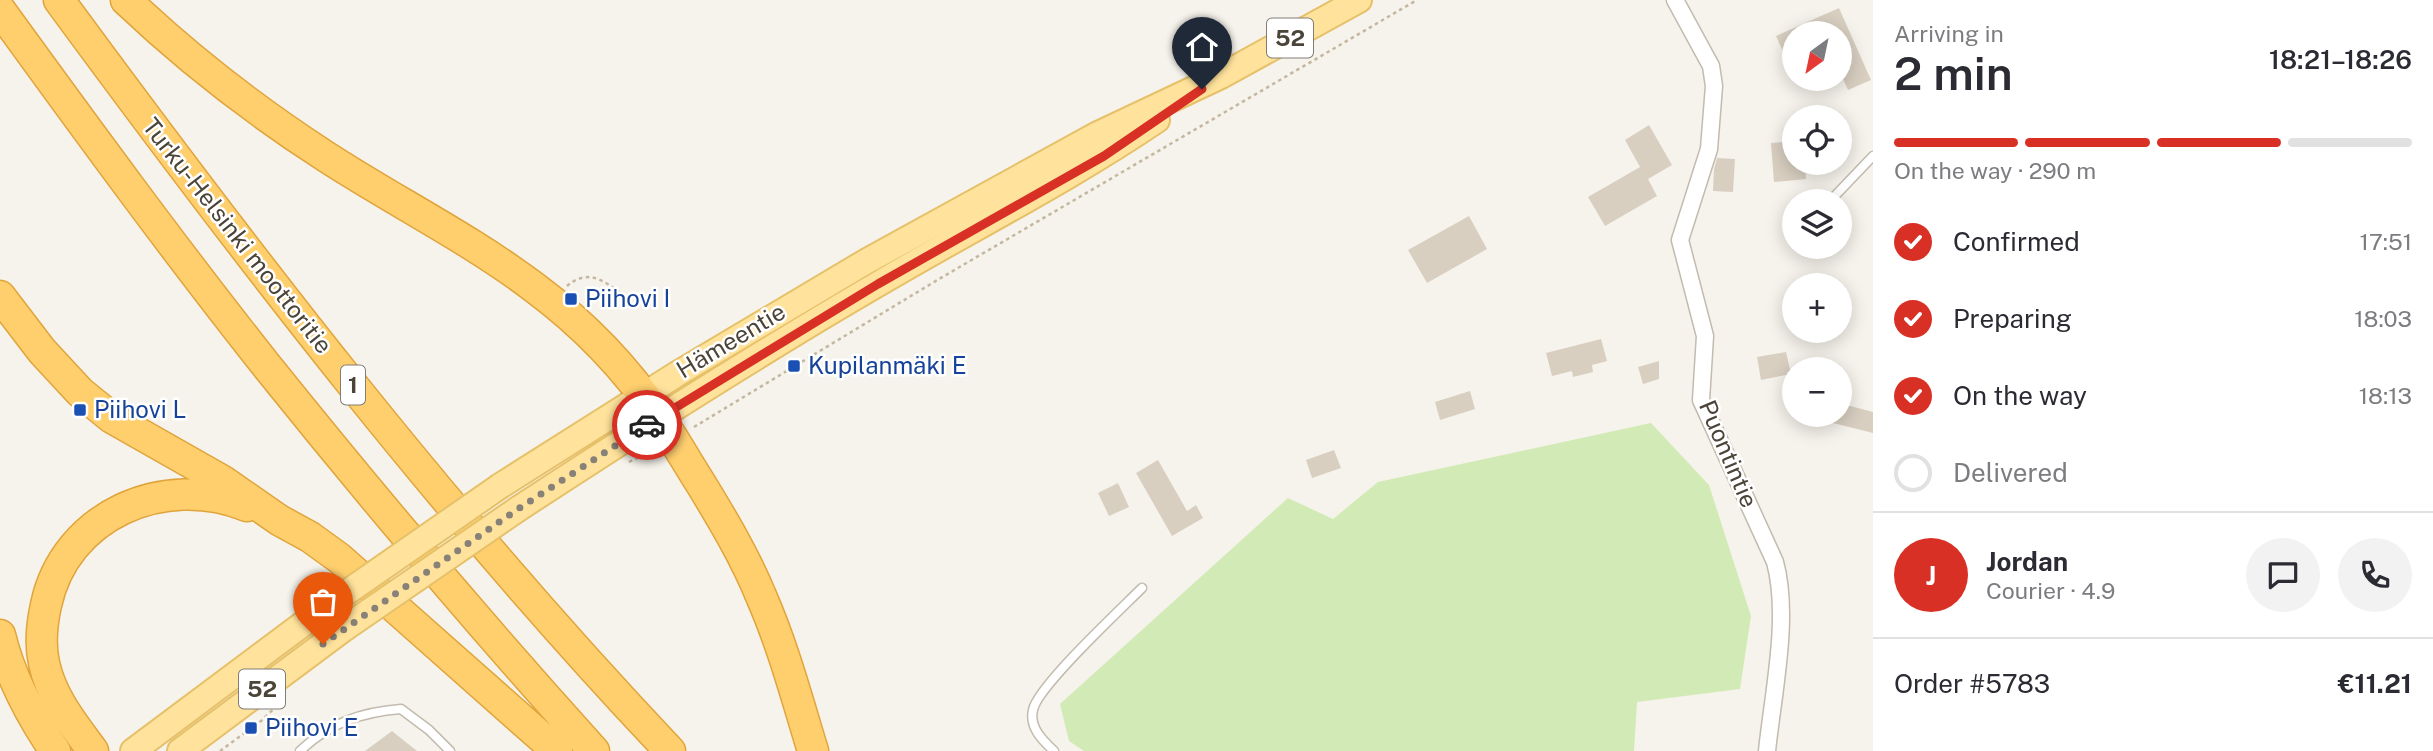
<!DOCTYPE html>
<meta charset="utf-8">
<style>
:root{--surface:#fff;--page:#f2f2f3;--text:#2b2b33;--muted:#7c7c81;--line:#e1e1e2;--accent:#d93025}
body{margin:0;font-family:"Public Sans",sans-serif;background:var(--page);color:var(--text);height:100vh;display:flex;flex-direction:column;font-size:26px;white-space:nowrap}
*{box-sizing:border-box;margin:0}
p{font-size:23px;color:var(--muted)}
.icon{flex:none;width:38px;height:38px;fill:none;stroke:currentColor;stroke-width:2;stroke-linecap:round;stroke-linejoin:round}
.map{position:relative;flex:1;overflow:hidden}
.panel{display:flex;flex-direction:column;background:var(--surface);width:560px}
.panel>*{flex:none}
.needle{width:46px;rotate:213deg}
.buttons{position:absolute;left:1782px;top:21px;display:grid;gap:14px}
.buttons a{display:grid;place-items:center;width:70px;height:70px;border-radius:50%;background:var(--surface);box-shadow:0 4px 18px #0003;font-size:35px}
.pin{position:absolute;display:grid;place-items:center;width:60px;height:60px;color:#fff;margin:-72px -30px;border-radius:50% 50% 50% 0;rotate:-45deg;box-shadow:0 0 7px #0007}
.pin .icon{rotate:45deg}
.courier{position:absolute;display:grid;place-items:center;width:70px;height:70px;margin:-35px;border:5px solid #d93025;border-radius:50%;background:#fff;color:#222;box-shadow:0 2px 9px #0007}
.head em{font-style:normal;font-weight:600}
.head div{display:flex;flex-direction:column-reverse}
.head{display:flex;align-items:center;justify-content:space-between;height:119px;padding:0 21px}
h1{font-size:46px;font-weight:600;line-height:52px}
.bar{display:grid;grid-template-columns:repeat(4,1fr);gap:10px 7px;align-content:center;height:84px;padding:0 21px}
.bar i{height:9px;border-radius:5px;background:var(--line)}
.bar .selected{background:var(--accent)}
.bar p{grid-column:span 4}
.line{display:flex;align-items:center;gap:18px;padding:0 21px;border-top:2px solid var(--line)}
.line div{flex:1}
.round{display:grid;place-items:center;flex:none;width:74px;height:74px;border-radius:37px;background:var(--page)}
ol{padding:0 21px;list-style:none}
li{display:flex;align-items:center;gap:21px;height:77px}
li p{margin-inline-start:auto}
li .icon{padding:7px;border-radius:50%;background:var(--accent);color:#fff;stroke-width:4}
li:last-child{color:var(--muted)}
li i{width:38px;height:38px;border:4px solid var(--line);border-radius:50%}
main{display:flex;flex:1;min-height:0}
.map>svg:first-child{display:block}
</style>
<main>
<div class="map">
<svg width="1873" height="751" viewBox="0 0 1873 751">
<rect width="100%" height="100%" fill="#f6f3ec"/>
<!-- green -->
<path fill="#d2eab5" d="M1651 423 1709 485 1751 616 1740 689 1637 702 1634 751H1084L1069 741 1060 704 1288 498 1333 519 1378 482Z"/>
<!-- building -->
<path fill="#d8cfc1" d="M1839 8 1871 80 1848 90 1839 70V33H1794V76L1776 36Z
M1649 125 1672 165 1648 179 1657 196 1605 226 1588 197 1640 167 1625 140Z
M1794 141V163H1805L1806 179 1774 182 1771 143Z
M1717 158 1735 159 1733 192 1713 191 1714 169Z
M1469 216 1487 249 1427 283 1408 250Z
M1601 339 1607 361 1592 365 1593 372 1573 377 1572 371 1552 376 1546 353Z
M1786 352 1791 374 1761 380 1757 357Z
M1659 361V379L1643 384 1638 367Z
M1470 391 1475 409 1440 420 1435 402Z
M1839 403 1873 412V433L1817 419V415H1839Z
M1334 450 1341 468 1312 478 1306 460Z
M1158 460 1187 511 1196 505 1203 518 1172 536 1136 473Z
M1118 483 1129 507 1109 516 1098 493Z
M392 731 417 751H365Z"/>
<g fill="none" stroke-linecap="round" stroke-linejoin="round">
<!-- service casing -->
<g stroke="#c2bbae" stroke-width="11">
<path id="service" d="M1830 201 1873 156
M1788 222H1794
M300 751C329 723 362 712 401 709L429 730 450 751
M1054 751C1042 740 1029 727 1033 710 1037 687 1121 609 1142 588"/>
</g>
<!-- minor casing -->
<g stroke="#c2bbae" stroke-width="19">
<path id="minor" d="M1675 0 1711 66 1714 86 1709 149 1680 240 1705 336 1701 400 1775 562C1790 617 1773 693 1767 751"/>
</g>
<!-- primary casing -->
<g stroke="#e6c16a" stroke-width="28">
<path id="primary" d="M500 486 677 374 867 261 1096 135 1221 76 1359 0
M518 509C637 431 756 355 878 284 971 229 1067 181 1157 120
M133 751 323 609
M180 751 345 628"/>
</g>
<!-- motorway casing -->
<g stroke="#e0a43c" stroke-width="33">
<path id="motorway" d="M59 0C250 260 448 517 670 751
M126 0C187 58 254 110 325 156 394 201 469 238 535 288 582 323 626 368 659 417 674 439 687 462 701 484 723 520 745 557 761 596 783 646 797 699 813 751
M0 10C87 130 174 249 266 365 372 497 481 626 594 751
M0 296 42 351 80 392 112 418 223 481 279 520 310 537 339 558 557 751
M0 635C10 677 31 716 55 751
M93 751C73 724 51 697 44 663 40 645 42 623 46 605 65 515 164 472 247 506"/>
</g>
<!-- path -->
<path stroke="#c4b79f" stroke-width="2.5" stroke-dasharray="3.5 3.5" stroke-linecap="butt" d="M567 286C592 265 609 286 630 300
M694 427 939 279 1417 0
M629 462 655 449
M220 751 261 721 282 701"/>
<!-- service -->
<use href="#service" stroke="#fff" stroke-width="8"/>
<!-- minor -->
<use href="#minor" stroke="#fff" stroke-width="16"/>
<!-- primary -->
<use href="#primary" stroke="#ffe39c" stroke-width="24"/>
<!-- motorway -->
<use href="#motorway" stroke="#ffcf6e" stroke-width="30"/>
<!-- primary-bridge casing -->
<g stroke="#e6c16a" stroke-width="28" stroke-linecap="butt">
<path id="primary-bridge" d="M323 609 500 486
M345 628 518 509"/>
</g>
<!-- primary-bridge -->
<use href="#primary-bridge" stroke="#ffe39c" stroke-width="24"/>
</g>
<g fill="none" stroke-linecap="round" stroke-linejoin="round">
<!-- done -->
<path stroke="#878178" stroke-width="7" stroke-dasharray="0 12.6" d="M323 644 518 509 647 425"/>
<!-- route -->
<path stroke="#d93025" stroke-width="9" d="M647 425 878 284 1104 156 1202 89"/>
</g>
<!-- markers -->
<g fill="#1a4fb4" stroke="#fff" stroke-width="2.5">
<rect x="564" y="292" width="14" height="14" rx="3.5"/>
<rect x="787" y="359" width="14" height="14" rx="3.5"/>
<rect x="73" y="403" width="14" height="14" rx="3.5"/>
<rect x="244" y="721" width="14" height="14" rx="3.5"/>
</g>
<g text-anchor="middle" stroke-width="5" stroke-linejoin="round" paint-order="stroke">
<!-- shield labels -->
<g fill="#fff" stroke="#817c74" stroke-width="2">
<rect x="1267" y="18.5" width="46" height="39" rx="5"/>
<rect x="341" y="365.5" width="24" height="39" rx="5"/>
<rect x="239" y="669.5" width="46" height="39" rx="5"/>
</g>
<g font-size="23" font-weight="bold" fill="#4b4439">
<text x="1290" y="46">52</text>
<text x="353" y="393">1</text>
<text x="262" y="697">52</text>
</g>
<!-- street labels -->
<g font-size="24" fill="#4b4439" stroke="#fff">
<text transform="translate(237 236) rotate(52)" y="8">Turku-Helsinki moottoritie</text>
<text transform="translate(731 341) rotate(-31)" y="8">Hämeentie</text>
<text transform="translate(1728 454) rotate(67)" y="8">Puontintie</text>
</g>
<!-- transit labels -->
<g font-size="24" fill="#164399" stroke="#fff" text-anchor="start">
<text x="585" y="307">Piihovi I</text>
<text x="808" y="374">Kupilanmäki E</text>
<text x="94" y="418">Piihovi L</text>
<text x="265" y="736">Piihovi E</text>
</g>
</g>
</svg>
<div class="buttons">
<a><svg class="needle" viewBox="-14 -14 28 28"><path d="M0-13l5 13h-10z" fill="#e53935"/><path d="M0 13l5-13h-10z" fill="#7c7c81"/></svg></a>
<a><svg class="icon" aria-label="locate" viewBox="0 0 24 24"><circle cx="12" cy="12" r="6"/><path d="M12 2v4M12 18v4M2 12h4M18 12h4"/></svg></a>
<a><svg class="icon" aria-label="layers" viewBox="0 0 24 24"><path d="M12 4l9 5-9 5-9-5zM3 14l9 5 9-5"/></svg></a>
<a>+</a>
<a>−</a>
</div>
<div class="pin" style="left:323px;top:644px;background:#ea580c"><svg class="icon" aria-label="bag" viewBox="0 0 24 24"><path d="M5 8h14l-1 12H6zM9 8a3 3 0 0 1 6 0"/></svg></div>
<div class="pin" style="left:1202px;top:89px;background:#1f2937"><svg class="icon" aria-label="home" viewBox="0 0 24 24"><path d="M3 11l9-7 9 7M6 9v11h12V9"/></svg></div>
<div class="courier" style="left:647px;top:425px"><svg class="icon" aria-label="car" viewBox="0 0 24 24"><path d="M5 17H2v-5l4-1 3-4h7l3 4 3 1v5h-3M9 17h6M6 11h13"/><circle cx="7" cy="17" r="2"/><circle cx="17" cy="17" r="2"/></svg></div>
</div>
<section class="panel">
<div class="head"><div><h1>2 min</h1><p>Arriving in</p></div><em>18:21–18:26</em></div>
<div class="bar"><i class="selected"></i><i class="selected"></i><i class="selected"></i><i></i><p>On the way · 290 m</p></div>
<ol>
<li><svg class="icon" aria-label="check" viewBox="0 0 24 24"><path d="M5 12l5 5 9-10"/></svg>Confirmed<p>17:51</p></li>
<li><svg class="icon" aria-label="check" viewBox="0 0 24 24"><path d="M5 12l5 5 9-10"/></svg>Preparing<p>18:03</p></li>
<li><svg class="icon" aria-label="check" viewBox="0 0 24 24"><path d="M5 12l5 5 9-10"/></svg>On the way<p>18:13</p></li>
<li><i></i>Delivered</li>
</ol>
<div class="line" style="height:126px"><b class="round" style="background:var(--accent);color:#fff">J</b><div><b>Jordan</b><p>Courier · 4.9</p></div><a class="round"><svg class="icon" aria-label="chat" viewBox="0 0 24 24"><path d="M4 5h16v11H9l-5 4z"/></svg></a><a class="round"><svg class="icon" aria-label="phone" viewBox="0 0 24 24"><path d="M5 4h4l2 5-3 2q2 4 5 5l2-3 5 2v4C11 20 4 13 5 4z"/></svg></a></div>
<div class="line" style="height:91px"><div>Order #5783</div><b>€11.21</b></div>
</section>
</main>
